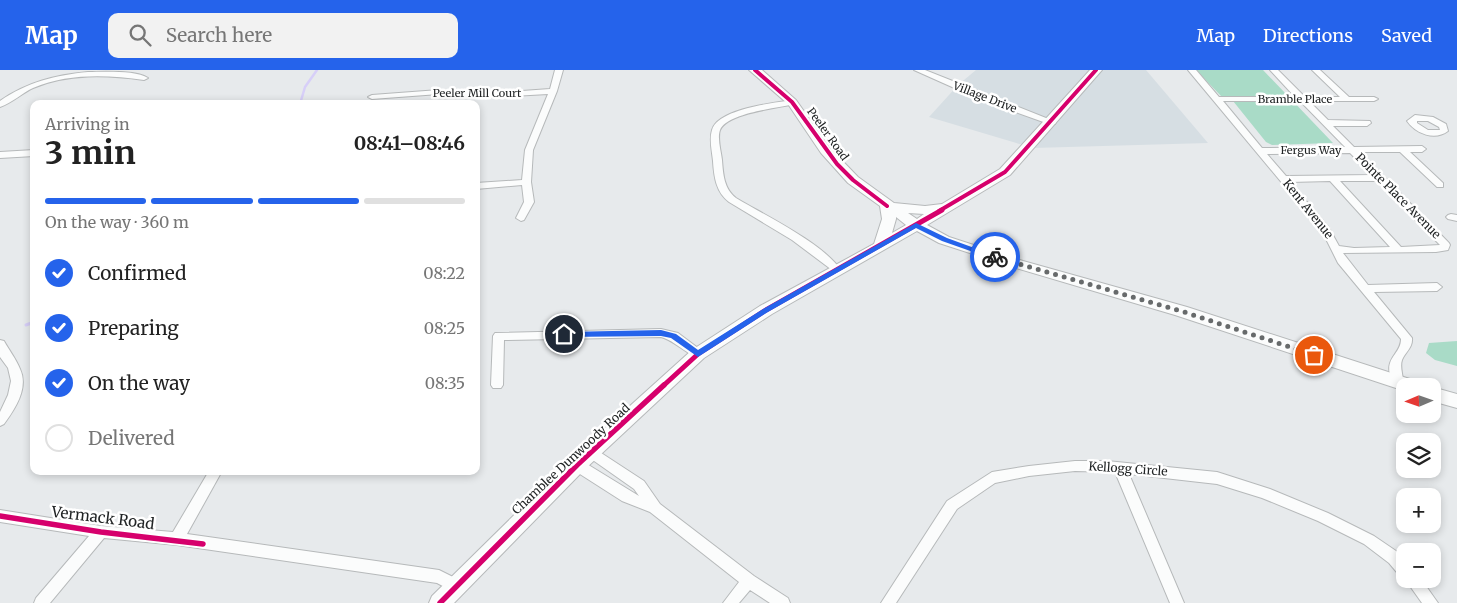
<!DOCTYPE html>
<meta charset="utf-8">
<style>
:root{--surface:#fff;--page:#f2f2f2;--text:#222;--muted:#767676;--line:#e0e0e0;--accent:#2563eb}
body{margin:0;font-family:Merriweather,serif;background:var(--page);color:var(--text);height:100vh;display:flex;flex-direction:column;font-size:19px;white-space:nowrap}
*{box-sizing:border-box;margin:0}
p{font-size:16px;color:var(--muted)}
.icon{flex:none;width:28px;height:28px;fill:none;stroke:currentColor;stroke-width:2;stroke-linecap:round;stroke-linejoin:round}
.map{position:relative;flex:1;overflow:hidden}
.sheet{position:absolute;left:30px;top:30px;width:450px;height:375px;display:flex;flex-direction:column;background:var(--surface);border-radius:10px;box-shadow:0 2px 8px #0003}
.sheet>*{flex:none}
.needle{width:32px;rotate:268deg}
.buttons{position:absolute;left:1396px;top:308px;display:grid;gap:10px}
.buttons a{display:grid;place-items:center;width:45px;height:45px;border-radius:10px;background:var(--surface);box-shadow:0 2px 8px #0003;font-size:25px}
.pin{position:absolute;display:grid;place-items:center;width:42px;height:42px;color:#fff;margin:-21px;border:2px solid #fff;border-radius:50%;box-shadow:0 1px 5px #0007}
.courier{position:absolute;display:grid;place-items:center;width:50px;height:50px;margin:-25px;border:4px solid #2563eb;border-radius:50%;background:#fff;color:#222;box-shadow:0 1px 6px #0007}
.overview em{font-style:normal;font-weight:700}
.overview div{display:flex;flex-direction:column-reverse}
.overview{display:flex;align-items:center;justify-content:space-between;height:85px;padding:0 15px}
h1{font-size:32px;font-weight:700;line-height:38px}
.bar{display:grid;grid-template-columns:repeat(4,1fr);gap:8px 5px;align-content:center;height:60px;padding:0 15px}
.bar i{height:6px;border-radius:4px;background:var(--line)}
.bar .active{background:var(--accent)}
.bar p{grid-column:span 4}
ol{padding:0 15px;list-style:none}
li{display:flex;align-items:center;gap:15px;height:55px}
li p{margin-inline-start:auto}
li .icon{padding:5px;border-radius:50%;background:var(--accent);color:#fff;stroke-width:4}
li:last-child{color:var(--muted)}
li i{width:28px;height:28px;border:2px solid var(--line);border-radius:50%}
header{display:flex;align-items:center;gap:30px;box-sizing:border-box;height:70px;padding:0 25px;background:var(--accent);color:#fff}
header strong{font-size:24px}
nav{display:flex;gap:28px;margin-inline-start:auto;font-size:18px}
.search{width:350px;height:45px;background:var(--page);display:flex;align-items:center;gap:12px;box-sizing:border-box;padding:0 18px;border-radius:10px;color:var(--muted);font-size:19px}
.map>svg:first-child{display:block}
</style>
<header>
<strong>Map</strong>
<div class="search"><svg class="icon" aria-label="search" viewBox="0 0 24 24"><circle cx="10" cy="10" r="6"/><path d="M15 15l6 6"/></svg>Search here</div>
<nav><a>Map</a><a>Directions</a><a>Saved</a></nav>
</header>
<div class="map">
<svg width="1457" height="533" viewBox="0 0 1457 533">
<rect width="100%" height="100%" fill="#e7eaec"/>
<!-- built -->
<path fill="#d6dee3" d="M976 0H1146L1208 73 1033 78 929 47 958 15Z"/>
<!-- green -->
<path fill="#a9dbc7" d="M1196 0H1263L1333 73 1272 75 1266 72 1229 26H1221Z
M1457 271V296L1435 290 1426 283 1429 273Z"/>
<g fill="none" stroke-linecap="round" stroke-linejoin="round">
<!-- stream-far1 -->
<path stroke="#d7cff8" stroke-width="2.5" d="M300 34 305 17 317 0"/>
<!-- stream -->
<path stroke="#d7cff8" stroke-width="3" d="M26 255 34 252"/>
<!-- street casing -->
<g stroke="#b6b9ba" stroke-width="2">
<path id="street" d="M555 0H563L557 21 533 80 531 112 534 132 524 150 521 151 516 148 524 132 522 115 476 119V113L522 110 525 80 548 24 494 27 439 24 372 29 368 27 372 25 439 20 494 23 550 19Z
M914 0H925L1056 52 1055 54H1049L979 29Z
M1188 0H1196L1219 27H1295L1270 0H1278L1305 27H1340L1312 0H1320L1349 27H1374L1378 29 1374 31H1309L1328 50 1370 51 1371 53 1367 56H1333L1354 77 1422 76 1426 79 1422 82H1410L1443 113V117H1437L1400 82H1360L1449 173 1450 175 1448 180 1436 182 1343 183 1368 215 1437 213 1442 217 1437 221 1374 222 1412 268C1413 278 1405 282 1402 290 1399 299 1405 308 1402 315H1394C1380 288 1401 286 1401 269L1338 193 1322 161ZM1223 31H1300L1345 77 1262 78ZM1350 83 1372 105 1286 106 1267 84ZM1330 111 1390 177 1354 178 1339 176 1329 158 1290 112ZM1340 111H1377L1440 175 1401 177Z
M88 2C103 2 136 0 148 8L144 10C108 5 68 3 33 18 22 23 12 33 0 37V31C27 12 56 5 88 2Z
M792 30H795V34C778 38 727 43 720 60 717 68 721 81 722 90 723 104 724 119 736 128 766 146 821 172 841 200L836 203 792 170 729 132C716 122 714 107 713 91 712 81 709 70 712 60 718 39 773 33 792 30Z
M1415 45 1433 47 1446 54 1448 61C1435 71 1416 64 1407 51ZM1417 51H1428L1439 57 1440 60H1428L1417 53Z
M34 80V86L0 88V82Z
M1451 144 1457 145V151L1448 149 1446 147 1448 145Z
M661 259 678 263 702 281 704 284 702 287C692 290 675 270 661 267L504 270 503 315 501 318H493L491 315 493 266 495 263Z
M0 270 4 271C9 280 16 289 20 299 29 318 15 339 4 354L0 356V342L8 325 11 311 8 298 0 287Z
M592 377 644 411 660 434 754 506 788 528 790 533H770L750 520 739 533H723L739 512 650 442 622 431 572 399 571 395 572 391 577 390 582 391 639 426 634 419 587 386 586 382 587 378Z
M1075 391H1107L1217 402 1270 419 1328 443 1374 466 1399 483 1405 490V508L1400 506 1389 493 1364 474 1318 451 1262 428 1217 414 1129 404 1184 533H1170L1115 402 1075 401 1029 406 995 413 957 439 896 533H881L947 431 992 402 1029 396Z
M209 401H222L187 464 439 500 461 511 463 516 461 521 456 523 437 513 177 475 104 468 50 533H34L36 528 89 466 0 452V440L101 456 173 462Z
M1405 509H1421L1438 533H1422Z"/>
</g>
<!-- secondary casing -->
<g stroke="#b6b9ba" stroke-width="2">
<path id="secondary" d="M749 0H762L796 30 830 78 858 107 894 133 925 136 942 134 1000 99 1090 0H1102L1010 105 927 155 949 167 1023 191 1187 237 1416 311 1419 316H1405V321L1175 245 1013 197 939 173 917 161 772 244 704 288 584 400 454 533H429L432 526 570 390 692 280 760 236 874 174 882 149 880 136 848 113 821 83 788 34ZM908 143 924 144 917 149ZM896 147 906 155 892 163 896 149Z
M1432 317 1457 324V338L1432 331Z"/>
</g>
<!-- street -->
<use href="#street" fill="#fbfcfc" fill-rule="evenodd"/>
<!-- secondary -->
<use href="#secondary" fill="#fbfcfc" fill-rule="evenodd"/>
<!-- cycleway-far2 casing -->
<g stroke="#fff" stroke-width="6">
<path id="cycleway-far2" d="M755 0 792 32 837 94 853 110 887 136
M939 141 1005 102 1096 0"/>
</g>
<!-- cycleway-far1 casing -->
<g stroke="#fff" stroke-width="8">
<path id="cycleway-far1" d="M663 316 698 284 766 240 942 140"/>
</g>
<!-- cycleway casing -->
<g stroke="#fff" stroke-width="9">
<path id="cycleway" d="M0 446 101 462 203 474
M440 533 577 395 664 315"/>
</g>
<!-- cycleway-far2 -->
<use href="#cycleway-far2" stroke="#d6006c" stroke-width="4"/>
<!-- cycleway-far1 -->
<use href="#cycleway-far1" stroke="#d6006c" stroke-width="5"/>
<!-- cycleway -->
<use href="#cycleway" stroke="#d6006c" stroke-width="5.5"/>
</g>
<!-- route -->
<path fill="#2563eb" d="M916 153 947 168 999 187 993 189 942 171 916 158 768 242 698 287 671 268 661 266 564 267 560 264 564 262 661 260 676 264 698 280 763 239Z"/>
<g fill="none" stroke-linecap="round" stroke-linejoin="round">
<!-- done -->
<path stroke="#676a6b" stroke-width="5" stroke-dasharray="0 9" d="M995 187 1181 241 1314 285"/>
</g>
<g text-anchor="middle" stroke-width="5" stroke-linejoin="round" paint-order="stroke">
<!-- far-street labels -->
<g font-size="11" fill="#222526" stroke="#fff">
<text x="477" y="27">Peeler Mill Court</text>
<text transform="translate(985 27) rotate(21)" y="4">Village Drive</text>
<text x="1295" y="33">Bramble Place</text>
<text transform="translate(828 64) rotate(54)" y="4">Peeler Road</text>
<text x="1311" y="84">Fergus Way</text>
</g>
<!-- street labels -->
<g font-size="12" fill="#222526" stroke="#fff">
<text transform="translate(1398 126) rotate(45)" y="4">Pointe Place Avenue</text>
<text transform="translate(1308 139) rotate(51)" y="4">Kent Avenue</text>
<text transform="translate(571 389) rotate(-43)" y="4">Chamblee Dunwoody Road</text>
<text transform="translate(1128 399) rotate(4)" y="4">Kellogg Circle</text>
</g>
<!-- near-street labels -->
<g font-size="15" fill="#222526" stroke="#fff">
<text transform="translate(103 448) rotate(7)" y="5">Vermack Road</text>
</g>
</g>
</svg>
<div class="buttons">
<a><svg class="needle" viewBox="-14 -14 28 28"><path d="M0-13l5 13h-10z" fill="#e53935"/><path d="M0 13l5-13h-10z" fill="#767676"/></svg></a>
<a><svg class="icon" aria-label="layers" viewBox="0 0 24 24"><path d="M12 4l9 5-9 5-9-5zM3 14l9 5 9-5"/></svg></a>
<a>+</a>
<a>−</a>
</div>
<div class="pin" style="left:1314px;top:285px;background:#ea580c"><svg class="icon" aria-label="bag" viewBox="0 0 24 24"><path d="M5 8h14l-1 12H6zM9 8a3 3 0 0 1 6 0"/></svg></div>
<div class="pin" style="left:564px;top:264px;background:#1f2937"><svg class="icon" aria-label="home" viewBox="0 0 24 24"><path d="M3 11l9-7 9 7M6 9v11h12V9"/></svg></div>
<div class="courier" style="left:995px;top:187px"><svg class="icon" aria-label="bike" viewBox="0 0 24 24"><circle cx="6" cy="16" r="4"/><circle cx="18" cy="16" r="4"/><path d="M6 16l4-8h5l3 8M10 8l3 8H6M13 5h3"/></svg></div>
<section class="sheet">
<div class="overview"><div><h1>3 min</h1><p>Arriving in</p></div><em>08:41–08:46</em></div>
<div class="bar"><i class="active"></i><i class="active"></i><i class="active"></i><i></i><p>On the way · 360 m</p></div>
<ol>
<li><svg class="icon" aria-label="check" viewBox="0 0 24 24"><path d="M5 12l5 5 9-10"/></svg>Confirmed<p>08:22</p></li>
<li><svg class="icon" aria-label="check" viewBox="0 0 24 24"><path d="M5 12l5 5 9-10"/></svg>Preparing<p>08:25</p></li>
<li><svg class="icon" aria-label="check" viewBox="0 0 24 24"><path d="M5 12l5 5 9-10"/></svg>On the way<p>08:35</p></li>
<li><i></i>Delivered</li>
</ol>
</section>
</div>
